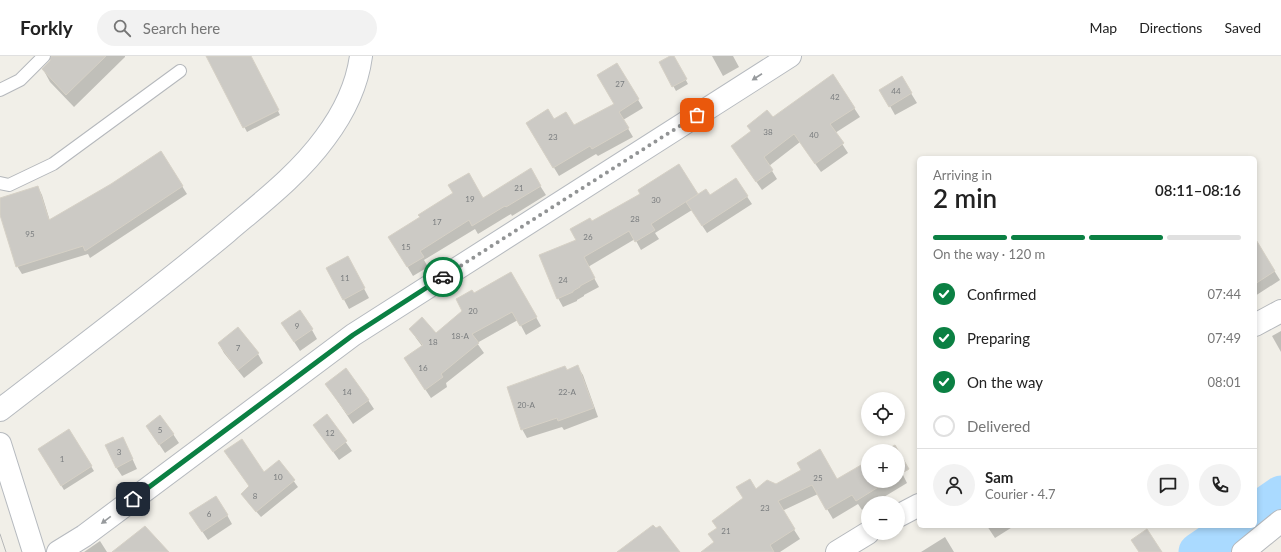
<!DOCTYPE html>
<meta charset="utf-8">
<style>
:root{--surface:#fff;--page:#f2f2f2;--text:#222;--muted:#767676;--line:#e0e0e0;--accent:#0b8043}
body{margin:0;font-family:Lato,sans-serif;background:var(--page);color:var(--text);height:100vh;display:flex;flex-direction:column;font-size:15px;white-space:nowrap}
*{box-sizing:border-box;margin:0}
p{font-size:13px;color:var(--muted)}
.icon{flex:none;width:22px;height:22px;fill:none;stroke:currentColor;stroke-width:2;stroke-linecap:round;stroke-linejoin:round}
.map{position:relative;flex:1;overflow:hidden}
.details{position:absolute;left:917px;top:100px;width:340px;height:372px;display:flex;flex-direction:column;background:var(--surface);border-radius:6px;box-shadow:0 2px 6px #0003}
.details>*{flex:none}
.buttons{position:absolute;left:861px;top:336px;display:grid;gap:8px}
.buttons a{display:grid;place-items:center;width:44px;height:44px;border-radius:50%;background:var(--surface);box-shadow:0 2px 6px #0003;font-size:20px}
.pin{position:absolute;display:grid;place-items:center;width:34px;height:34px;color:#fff;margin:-17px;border-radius:8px;box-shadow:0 2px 6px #0006}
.courier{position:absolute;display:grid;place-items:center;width:40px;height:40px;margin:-20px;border:3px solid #0b8043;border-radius:50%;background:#fff;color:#222;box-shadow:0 1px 5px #0007}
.overview em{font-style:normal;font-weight:600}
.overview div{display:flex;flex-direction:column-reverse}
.overview{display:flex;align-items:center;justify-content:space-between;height:68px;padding:0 16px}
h1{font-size:26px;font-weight:600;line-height:30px}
.bar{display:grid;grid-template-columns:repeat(4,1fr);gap:6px 4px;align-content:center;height:48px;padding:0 16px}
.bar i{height:5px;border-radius:3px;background:var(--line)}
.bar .on{background:var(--accent)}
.bar p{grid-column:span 4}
.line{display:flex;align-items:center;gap:10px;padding:0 16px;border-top:1px solid var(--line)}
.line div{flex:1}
.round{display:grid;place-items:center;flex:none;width:42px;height:42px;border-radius:21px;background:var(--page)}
ol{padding:0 16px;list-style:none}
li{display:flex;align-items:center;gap:12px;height:44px}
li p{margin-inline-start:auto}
li .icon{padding:4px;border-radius:50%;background:var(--accent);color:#fff;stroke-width:4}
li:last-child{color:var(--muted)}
li i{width:22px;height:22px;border:2px solid var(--line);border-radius:50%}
header{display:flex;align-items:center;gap:24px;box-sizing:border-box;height:56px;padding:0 20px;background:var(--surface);border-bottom:1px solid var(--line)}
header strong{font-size:19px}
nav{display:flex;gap:22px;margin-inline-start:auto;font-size:14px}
.search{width:280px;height:36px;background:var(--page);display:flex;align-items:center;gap:10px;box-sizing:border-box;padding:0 14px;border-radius:22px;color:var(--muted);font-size:15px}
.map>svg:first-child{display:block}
</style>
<header>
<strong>Forkly</strong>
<div class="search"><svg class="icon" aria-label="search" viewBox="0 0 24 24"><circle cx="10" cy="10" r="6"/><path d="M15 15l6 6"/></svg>Search here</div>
<nav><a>Map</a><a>Directions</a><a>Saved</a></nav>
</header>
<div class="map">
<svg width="1281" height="496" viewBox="0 0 1281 496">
<rect width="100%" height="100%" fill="#f1efe8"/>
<!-- shadow -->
<path fill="#0003" d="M52 0H125V1L74 51 50 26 43 13 50 6Z
M207 0H250L280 59 247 76Z
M672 0H673L688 28 676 35 660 6Z
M712 0H733L739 11 723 20Z
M617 9 643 52 623 64 633 81 598 100 596 98 559 120 527 67 553 64 573 71 615 48Z
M833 20 860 61 835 77 848 97 821 116 800 86 769 110 777 123 762 134 738 99 773 63Z
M901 21 917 47 895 59 881 34Z
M679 109 698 139 710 141 736 124 752 148 707 177 692 154 655 177 659 183 641 194 635 183 588 211 599 231 584 239V240L577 244V245L563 251 558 242 577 184 592 167 642 138Z
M530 114 546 139 512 160 511 158 478 178 475 173 424 204 428 211 413 220 395 190 483 143Z
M182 130 187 138 90 202 88 198 22 218 17 210 0 155V143L38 131 42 139 50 165Z
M1260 192 1280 224 1255 240V194Z
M352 210 369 242 349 253 327 212Z
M511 217 541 270 526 279 518 264 477 287 484 297 446 327 447 331 431 342 405 303 422 290 416 282 410 273 436 278 464 256 473 239Z
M282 267 312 274 317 283 300 295Z
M1281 275V296L1272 280Z
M219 288 258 298 263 307 244 322 224 297Z
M577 310 583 319 598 361 564 374 562 371 527 382 522 373 567 315Z
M326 328 368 344 374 353 353 368Z
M327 360 352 395 339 404 314 369Z
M147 370 173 378 179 387 165 397Z
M69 375 94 415 64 434 39 393Z
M127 391 137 413 122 420 116 411Z
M898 397 908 414 902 417 907 427 874 447H868V450L862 454 858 448 833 463 818 438 782 455 800 483 780 496H703L715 487 710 479 718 473 756 434 777 429 839 428 868 409V425H898Z
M279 405 298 431 261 461 246 444 242 438Z
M227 459 232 468 208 484 196 466Z
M987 470H1014L995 482Z
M945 481 954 496H921Z
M100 485 107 496H84Z"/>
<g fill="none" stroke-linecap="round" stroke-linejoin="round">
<!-- river -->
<path stroke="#aadaff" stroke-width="39" d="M1255 457 1281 439
M1198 496 1236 470"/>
</g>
<!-- building -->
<path fill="#cccac5" stroke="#d6d1c6" d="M51 0H106L66 39 42 13 50 5Z
M206 0H251L279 54 243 72Z
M670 0H674L687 23 672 31 659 6Z
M617 7 639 43 619 56 629 72 592 93 590 90 553 112 526 67 548 53 554 63 566 56 574 69 614 48 597 19Z
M833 18 855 52 830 68 844 87 815 108 794 78 764 101 773 114 756 126 731 90 751 75 747 70 767 54 773 61Z
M902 20 912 37 889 51 879 34Z
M161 95 183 130 85 195 83 190 16 211 0 159V142L38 130 49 164 111 128Z
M679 108 698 138 651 168 655 174 635 186 629 175 584 201 595 222 580 230V231L573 235V236L557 243 539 199 576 184 570 173 590 162 592 165 640 138 638 134Z
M531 112 541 130 506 151 505 150 472 170 469 164 420 195 424 201 407 211 388 181 420 161 418 159 453 137 448 129 469 117 483 142Z
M736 122 748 140 702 170 686 146 706 133 710 139Z
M1255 182 1275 215 1255 228Z
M348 200 365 232 343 244 326 212Z
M511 216 537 261 520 270 512 256 472 278 479 287 441 318 443 321 425 334 404 302 423 289 409 273 422 261 436 277 462 255 456 243 472 234 474 237Z
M300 254 313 273 294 286 281 267Z
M238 271 259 297 238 314 218 287Z
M578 309 594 352 558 365 557 362 521 374 507 331 565 310 567 314Z
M346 312 369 344 348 359 325 328Z
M327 358 347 385 333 396 313 369Z
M160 359 174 378 159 389 146 370Z
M69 373 92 410 61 430 38 393Z
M123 381 133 403 116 412 105 389Z
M242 383 264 416 279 404 295 424 256 456 241 438 249 430 224 395Z
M895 389 909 413 898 419V395H884Z
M820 393 837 423 868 405V425H888L856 445 852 439 826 454 812 429 778 445 795 473 770 489 774 496H701L714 486 708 478 717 472 712 465 743 442 736 431 750 423 756 433 767 424 776 428 801 414 797 407Z
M216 440 228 459 202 476 189 457Z
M653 469 656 472 660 470 680 496H617Z
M145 470 169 496H112Z
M1147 473 1162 496H1139L1131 484Z"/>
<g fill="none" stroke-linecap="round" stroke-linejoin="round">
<!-- lane casing -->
<g stroke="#b5b8bc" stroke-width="14">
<path id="lane" d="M0 34 20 24 44 0
M0 127 9 129 53 108 180 15"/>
</g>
<!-- street casing -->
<g stroke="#b5b8bc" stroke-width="24">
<path id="street" d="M1255 269 1281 255
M898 460 919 449
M837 496 868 477
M1243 496 1281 465"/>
</g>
<!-- secondary casing -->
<g stroke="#b6babf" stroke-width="24">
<path id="secondary" d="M0 354C76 295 153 238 227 176 261 147 298 119 325 82 343 58 357 30 361 0
M0 388 34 496
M58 496 84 480 353 279 790 0"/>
</g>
<!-- lane -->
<use href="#lane" stroke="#fff" stroke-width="12"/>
<!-- street -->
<use href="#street" stroke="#fff" stroke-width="22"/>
<!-- secondary -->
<use href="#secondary" stroke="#fff" stroke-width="22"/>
<!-- tram -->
<path stroke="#b6b7b8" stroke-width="1" d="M0 478 6 496"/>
</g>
<!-- one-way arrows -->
<defs><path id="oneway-solid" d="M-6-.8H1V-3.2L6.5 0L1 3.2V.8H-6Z"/></defs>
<g fill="#979a9d">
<use href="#oneway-solid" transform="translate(757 21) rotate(147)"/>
<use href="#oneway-solid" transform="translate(106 464) rotate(143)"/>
</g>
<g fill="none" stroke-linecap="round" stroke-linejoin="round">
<!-- done -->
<path stroke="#929495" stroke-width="4" stroke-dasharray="0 7.2" d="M443 221 697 59"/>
<!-- route -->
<path stroke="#0b8043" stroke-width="5" d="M133 443 353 279 443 221"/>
</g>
<g text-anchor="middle" stroke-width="3.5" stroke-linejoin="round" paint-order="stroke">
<!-- number labels -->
<g font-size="8" fill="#7a7d7f">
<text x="620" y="31">27</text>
<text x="896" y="38">44</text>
<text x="835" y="44">42</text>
<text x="768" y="79">38</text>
<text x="814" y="82">40</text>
<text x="553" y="84">23</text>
<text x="519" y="135">21</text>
<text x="470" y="146">19</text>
<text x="656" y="147">30</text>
<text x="635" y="166">28</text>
<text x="437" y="169">17</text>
<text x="30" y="181">95</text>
<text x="588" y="184">26</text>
<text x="406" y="194">15</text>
<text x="345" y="225">11</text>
<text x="563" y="227">24</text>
<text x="473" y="258">20</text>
<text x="297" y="273">9</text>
<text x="460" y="283">18-А</text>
<text x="433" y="289">18</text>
<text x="238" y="295">7</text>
<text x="423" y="315">16</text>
<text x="347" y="339">14</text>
<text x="567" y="339">22-А</text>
<text x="526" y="352">20-А</text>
<text x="160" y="377">5</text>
<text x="330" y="380">12</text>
<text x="119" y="399">3</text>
<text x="62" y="406">1</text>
<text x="278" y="424">10</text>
<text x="818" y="425">25</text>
<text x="255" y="443">8</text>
<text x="765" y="455">23</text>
<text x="209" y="461">6</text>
<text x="726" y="478">21</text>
</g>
</g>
</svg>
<div class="buttons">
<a><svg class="icon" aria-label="locate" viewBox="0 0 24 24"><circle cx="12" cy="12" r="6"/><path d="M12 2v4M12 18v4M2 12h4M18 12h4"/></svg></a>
<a>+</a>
<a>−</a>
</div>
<div class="pin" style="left:697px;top:59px;background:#ea580c"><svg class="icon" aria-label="bag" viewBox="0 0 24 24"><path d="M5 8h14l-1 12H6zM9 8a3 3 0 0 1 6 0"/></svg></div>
<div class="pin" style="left:133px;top:443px;background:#1f2937"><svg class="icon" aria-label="home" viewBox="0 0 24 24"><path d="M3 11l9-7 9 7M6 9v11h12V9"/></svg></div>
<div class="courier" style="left:443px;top:221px"><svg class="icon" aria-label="car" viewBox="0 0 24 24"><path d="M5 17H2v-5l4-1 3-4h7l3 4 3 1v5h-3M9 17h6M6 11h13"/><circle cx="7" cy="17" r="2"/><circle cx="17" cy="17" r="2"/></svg></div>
<section class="details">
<div class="overview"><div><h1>2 min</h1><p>Arriving in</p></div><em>08:11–08:16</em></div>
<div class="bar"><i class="on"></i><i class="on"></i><i class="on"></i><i></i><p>On the way · 120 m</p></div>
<ol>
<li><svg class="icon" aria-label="check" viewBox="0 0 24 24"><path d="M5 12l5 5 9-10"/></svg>Confirmed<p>07:44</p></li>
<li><svg class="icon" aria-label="check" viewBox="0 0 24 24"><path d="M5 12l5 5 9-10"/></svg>Preparing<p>07:49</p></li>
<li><svg class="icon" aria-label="check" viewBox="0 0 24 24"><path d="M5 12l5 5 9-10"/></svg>On the way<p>08:01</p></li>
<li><i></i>Delivered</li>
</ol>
<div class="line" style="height:72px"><a class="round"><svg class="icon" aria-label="person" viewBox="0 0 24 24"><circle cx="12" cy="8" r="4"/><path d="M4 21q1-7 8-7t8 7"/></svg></a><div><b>Sam</b><p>Courier · 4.7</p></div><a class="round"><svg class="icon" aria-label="chat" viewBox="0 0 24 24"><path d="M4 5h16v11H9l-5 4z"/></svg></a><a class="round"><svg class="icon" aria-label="phone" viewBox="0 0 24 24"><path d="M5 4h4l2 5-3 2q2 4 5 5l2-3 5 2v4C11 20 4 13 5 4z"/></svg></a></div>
</section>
</div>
